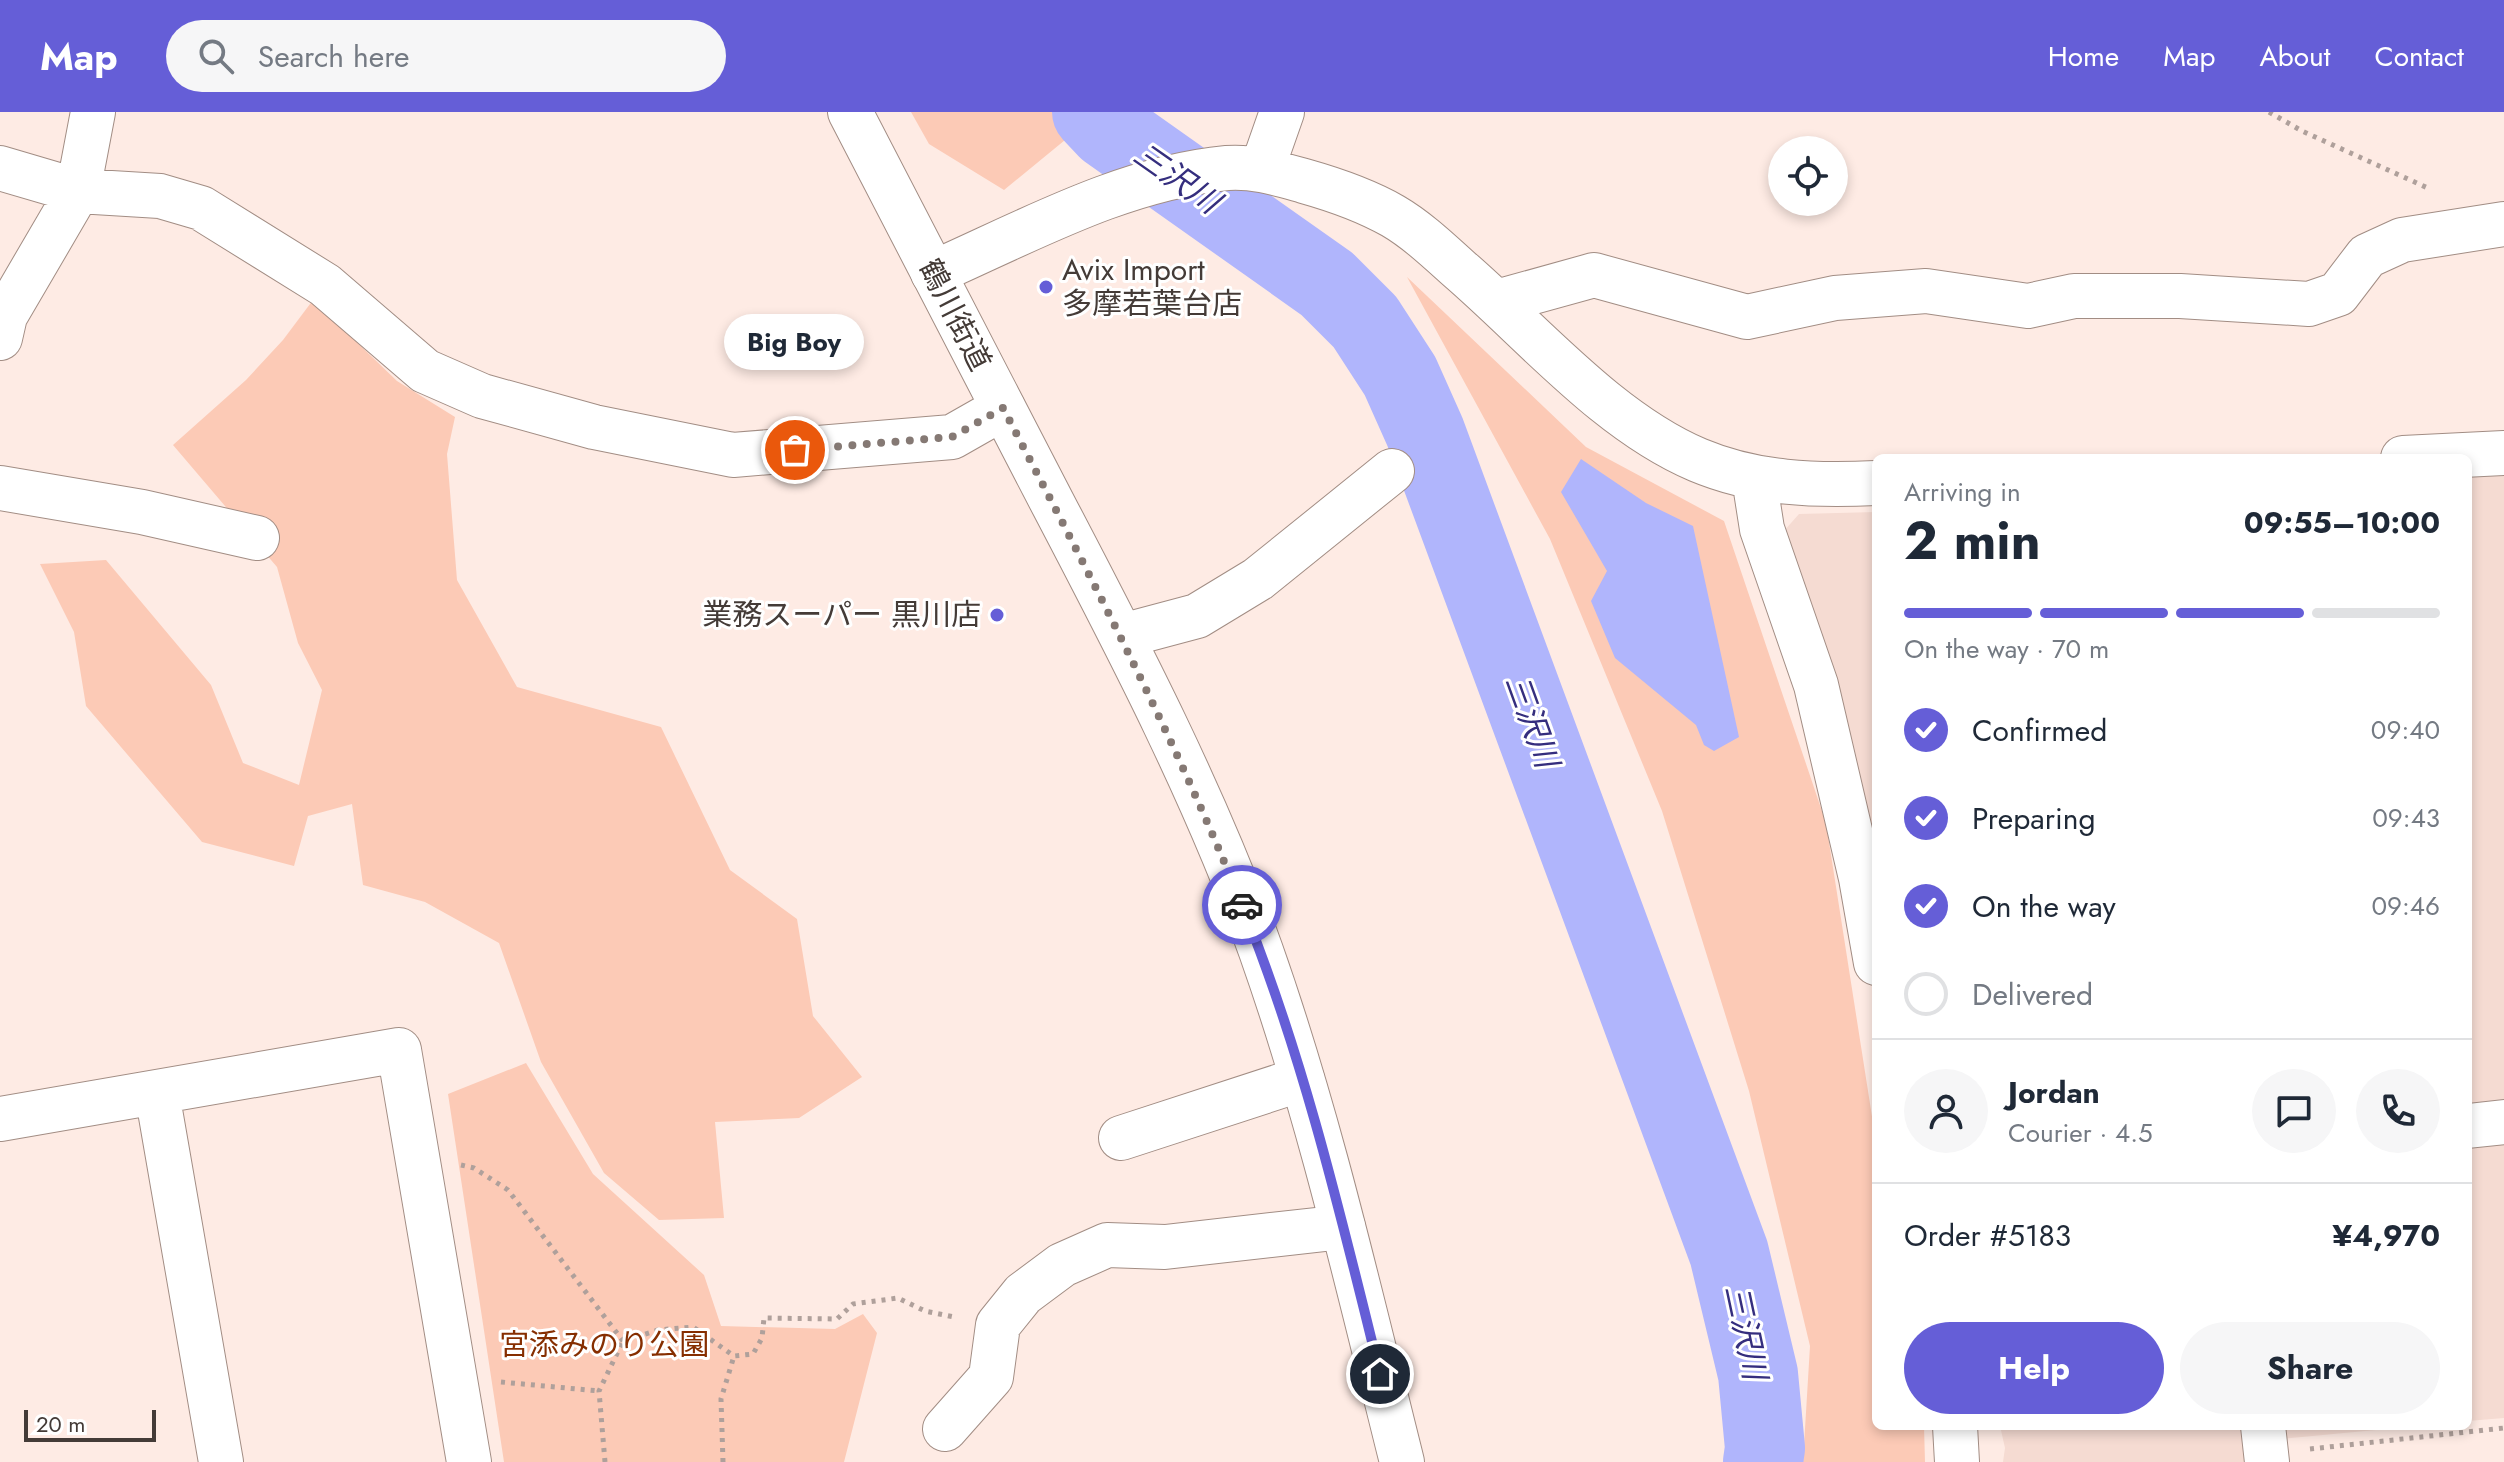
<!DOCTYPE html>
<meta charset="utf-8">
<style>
:root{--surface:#fff;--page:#f6f6f7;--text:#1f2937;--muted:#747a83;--line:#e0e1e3;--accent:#655ed7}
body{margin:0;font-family:Jost,"Noto Sans JP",sans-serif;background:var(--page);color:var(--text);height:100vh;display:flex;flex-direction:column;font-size:30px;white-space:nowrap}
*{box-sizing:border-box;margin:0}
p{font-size:26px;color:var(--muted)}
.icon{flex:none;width:44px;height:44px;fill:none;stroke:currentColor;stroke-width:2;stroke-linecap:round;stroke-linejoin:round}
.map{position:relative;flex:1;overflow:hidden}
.details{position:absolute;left:1872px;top:342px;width:600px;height:976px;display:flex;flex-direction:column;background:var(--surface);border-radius:12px;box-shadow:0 4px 12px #0003}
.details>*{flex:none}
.fabs{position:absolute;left:1768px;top:24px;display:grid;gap:16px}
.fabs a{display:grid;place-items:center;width:80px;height:80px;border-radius:50%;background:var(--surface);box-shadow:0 4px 12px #0003;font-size:40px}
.scale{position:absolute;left:24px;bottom:20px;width:132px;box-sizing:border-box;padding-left:8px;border:4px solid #443b37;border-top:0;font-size:22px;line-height:28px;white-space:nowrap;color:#443b37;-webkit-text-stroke:6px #fff;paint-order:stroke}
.pin{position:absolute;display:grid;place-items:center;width:68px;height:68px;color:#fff;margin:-34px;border:4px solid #fff;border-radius:50%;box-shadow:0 2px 8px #0007}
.courier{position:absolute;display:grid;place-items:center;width:80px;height:80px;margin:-40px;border:6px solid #655ed7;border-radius:50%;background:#fff;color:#222;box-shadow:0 2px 10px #0007}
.bubble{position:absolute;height:56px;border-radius:28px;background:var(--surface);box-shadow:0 4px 12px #0003;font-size:26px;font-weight:700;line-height:56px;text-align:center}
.headline em{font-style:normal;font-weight:700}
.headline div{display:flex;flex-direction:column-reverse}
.headline{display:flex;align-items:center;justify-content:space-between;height:136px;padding:0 32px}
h1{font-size:52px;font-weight:700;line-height:60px}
.bar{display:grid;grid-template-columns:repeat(4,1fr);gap:12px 8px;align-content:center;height:96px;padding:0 32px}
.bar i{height:10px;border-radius:6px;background:var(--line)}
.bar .active{background:var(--accent)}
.bar p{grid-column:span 4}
.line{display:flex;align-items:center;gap:20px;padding:0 32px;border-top:2px solid var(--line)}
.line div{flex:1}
.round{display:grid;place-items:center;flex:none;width:84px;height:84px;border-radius:42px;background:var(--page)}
ol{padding:0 32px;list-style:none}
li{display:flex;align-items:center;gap:24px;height:88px}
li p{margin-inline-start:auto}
li .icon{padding:8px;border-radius:50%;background:var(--accent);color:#fff;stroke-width:4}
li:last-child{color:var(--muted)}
li i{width:44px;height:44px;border:4px solid var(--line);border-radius:50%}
.primary-button{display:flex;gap:16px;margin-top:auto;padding:16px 32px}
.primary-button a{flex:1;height:92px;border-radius:48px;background:var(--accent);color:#fff;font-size:32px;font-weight:700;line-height:92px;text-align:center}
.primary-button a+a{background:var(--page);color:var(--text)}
header{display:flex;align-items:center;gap:48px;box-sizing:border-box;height:112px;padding:0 40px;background:var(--accent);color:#fff}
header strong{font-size:38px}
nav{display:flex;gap:44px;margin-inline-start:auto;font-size:28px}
.search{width:560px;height:72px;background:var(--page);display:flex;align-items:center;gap:20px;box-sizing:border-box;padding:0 28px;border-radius:44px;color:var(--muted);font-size:30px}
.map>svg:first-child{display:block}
</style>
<header>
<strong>Map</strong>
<div class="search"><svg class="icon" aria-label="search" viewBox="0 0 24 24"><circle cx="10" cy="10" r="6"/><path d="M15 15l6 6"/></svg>Search here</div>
<nav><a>Home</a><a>Map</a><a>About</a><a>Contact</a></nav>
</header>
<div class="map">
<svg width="2504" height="1350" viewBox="0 0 2504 1350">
<rect width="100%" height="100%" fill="#feebe4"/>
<!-- built -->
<path fill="#f5dbd2" d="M2504 363V1306L2468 1309V365Z
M1876 400V741L1783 420 1799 402Z
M2000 1314H2418L2250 1330V1350H2003L2005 1336Z"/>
<!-- green -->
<path fill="#fccab6" d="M911 0H1155L1135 1 1065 28 1004 78 929 32Z
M1407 165 1586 335 1724 409 1826 711 1876 1030V1314H1924L1925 1350H1803L1810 1234 1749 979 1662 699 1550 427Z
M313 188 397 269 455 305 447 342 457 468 517 575 661 615 730 758 797 807 813 904 862 965 799 1006 715 1010 724 1106 659 1108 604 1061 541 950 499 831 425 790 363 773 352 692 308 704 294 754 202 730 86 594 74 520 40 452 106 448 211 573 243 651 299 673 322 578 298 531 277 455 173 333 246 268 283 228Z
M526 951 593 1062 704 1163 721 1214 835 1217 863 1202 877 1221 844 1350H504L448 982Z"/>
<!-- water -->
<path fill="#b0b5fc" d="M1581 347 1646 391 1693 414 1739 625 1714 639 1704 633 1696 613 1615 546 1591 489 1607 459 1561 380Z"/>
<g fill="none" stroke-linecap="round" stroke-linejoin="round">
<!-- river -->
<path stroke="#b0b5fc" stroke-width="80" d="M1092 0 1108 17 1327 172 1365 210 1400 264 1425 320 1729 1141 1758 1262 1765 1336 1763 1350"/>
<!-- minor casing -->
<g stroke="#a28d84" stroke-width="46">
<path id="minor" d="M0 56 78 79 160 84 201 96 325 173 425 259 482 284 594 315 733 343 952 325 1003 296
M1262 57 1282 0
M933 161C1028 119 1123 66 1227 56 1254 54 1279 62 1304 69 1336 78 1365 88 1393 104 1417 118 1439 139 1459 157 1533 221 1608 310 1698 348 1755 372 1815 374 1876 371
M1497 190 1594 163 1747 205 1835 186 1926 179 2028 194 2074 184H2180L2309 192 2338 182 2367 144 2402 128 2504 112
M0 226 5 204 78 79 93 0
M2403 346 2504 341
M1754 366 1762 417 1816 573 1861 766 1876 851
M0 376 142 400 257 426
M1122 524 1197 504 1258 467 1392 359
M157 981 221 1350
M0 1007 399 938 469 1350
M2468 1014 2504 1010
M1121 1026 1302 967
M1955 1314 1957 1350
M2263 1314 2267 1350
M945 1317 991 1265 998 1213 1023 1182 1062 1153 1107 1133 1165 1135 1343 1115"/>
</g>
<!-- major casing -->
<g stroke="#a28d84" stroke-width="46">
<path id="major" d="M850 0C918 131 985 262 1053 392 1129 537 1206 685 1261 839 1320 1006 1359 1179 1402 1350"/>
</g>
<!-- path -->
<path stroke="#afa09b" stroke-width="5" stroke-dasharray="4 6" stroke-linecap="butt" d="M2269 0 2302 19 2430 77
M461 1053 474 1056 508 1078 623 1229
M501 1270 599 1279
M2310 1337 2504 1316
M605 1350 599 1279 623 1229 658 1218 693 1215 734 1244 753 1242 762 1226 764 1206 837 1207 853 1192 898 1186 925 1199 954 1205
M723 1350 721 1287 734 1244"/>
<!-- minor -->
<use href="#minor" stroke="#fff" stroke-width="44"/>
<!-- major -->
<use href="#major" stroke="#fff" stroke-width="44"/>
</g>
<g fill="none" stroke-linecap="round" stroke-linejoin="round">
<!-- done -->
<path stroke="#857974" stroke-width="8" stroke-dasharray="0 14.4" d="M795 338 952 325 1003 296C1088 459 1173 622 1242 793"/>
<!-- route -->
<path stroke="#655ed7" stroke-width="10" d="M1242 793C1303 943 1341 1104 1380 1262"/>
</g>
<!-- markers -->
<g fill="#655ed7" stroke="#fff" stroke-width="3">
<circle cx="1046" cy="175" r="8"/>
<circle cx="997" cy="503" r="8"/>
</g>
<g text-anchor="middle" stroke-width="6" stroke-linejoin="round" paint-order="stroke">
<!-- poi labels -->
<g font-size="30" fill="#443b37" stroke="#fff" text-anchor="start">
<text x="1062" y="168">Avix Import<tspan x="1062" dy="34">多摩若葉台店</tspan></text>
<text x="981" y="513" text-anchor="end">業務スーパー 黒川店</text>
</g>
<!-- street labels -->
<g font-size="30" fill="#443b37" stroke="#fff">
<text transform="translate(955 203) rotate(63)" y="10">鶴川街道</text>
</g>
<!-- park labels -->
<g font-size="30" fill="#862e00" stroke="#fff">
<text x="604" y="1243">宮添みのり公園</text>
</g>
<!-- water labels -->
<g font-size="32" font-style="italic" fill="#352e7e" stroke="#fff">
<text transform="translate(1177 66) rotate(35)" y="11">三沢川</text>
<text transform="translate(1532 609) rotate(70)" y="11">三沢川</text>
<text transform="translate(1746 1220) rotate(78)" y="11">三沢川</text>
</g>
</g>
</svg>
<div class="fabs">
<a><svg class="icon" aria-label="locate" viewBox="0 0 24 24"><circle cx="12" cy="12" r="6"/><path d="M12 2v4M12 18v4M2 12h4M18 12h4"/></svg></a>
</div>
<div class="scale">20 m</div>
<div class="pin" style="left:795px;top:338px;background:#ea580c"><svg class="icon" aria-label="bag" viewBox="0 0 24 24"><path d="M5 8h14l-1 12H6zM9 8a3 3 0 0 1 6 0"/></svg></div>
<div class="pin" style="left:1380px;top:1262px;background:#1f2937"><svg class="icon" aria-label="home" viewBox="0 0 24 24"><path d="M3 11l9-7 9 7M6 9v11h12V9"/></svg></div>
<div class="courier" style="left:1242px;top:793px"><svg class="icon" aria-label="car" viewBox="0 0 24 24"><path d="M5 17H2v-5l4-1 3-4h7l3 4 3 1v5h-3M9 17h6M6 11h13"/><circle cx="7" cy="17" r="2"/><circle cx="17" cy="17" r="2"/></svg></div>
<div class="bubble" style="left:724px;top:202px;width:140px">Big Boy</div>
<section class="details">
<div class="headline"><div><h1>2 min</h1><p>Arriving in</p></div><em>09:55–10:00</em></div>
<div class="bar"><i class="active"></i><i class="active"></i><i class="active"></i><i></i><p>On the way · 70 m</p></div>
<ol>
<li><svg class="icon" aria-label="check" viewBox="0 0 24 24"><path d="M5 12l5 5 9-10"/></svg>Confirmed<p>09:40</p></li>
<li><svg class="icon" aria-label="check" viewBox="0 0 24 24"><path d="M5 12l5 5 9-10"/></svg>Preparing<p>09:43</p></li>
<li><svg class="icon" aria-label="check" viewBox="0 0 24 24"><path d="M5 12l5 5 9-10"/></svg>On the way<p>09:46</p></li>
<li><i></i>Delivered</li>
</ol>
<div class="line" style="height:144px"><a class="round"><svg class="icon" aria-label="person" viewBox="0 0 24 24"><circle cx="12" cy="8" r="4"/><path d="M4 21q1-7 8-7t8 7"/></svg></a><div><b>Jordan</b><p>Courier · 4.5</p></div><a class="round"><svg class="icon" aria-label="chat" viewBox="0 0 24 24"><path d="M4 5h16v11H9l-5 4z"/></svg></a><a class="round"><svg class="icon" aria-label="phone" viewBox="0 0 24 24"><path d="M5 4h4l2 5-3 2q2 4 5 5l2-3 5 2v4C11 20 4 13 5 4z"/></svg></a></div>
<div class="line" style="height:104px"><div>Order #5183</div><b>¥4,970</b></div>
<div class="primary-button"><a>Help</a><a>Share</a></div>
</section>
</div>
